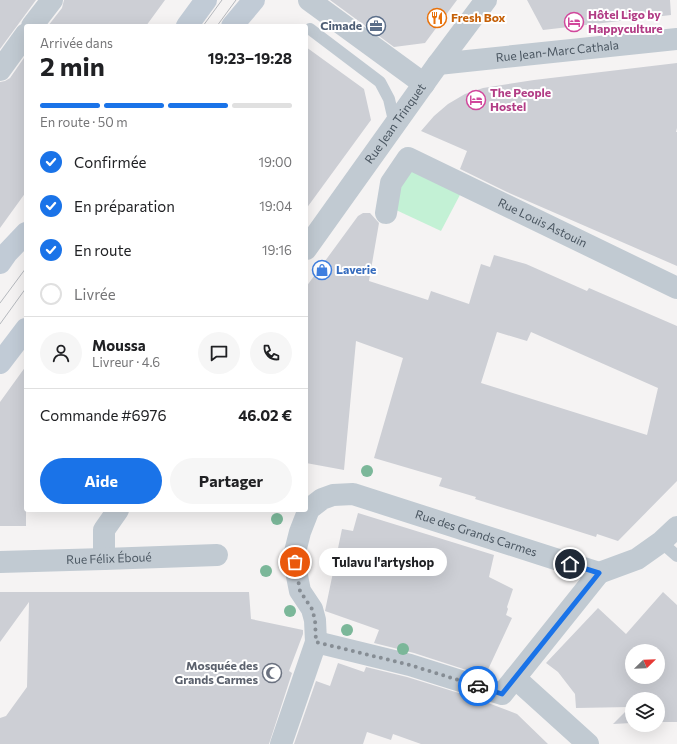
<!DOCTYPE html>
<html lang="fr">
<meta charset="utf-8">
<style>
:root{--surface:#fff;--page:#f6f6f6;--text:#202124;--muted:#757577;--line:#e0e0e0;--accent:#1a73e8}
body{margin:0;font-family:Commissioner,sans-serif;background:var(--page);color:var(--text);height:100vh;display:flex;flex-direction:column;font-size:15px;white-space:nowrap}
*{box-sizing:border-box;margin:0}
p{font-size:13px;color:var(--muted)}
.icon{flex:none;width:22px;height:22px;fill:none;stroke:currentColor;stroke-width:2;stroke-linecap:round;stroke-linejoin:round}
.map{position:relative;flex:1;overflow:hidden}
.panel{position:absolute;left:24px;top:24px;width:284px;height:488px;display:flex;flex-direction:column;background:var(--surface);border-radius:4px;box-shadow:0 4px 16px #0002}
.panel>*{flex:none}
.needle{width:26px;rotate:67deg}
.tools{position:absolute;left:625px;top:644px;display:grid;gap:8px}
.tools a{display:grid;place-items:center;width:40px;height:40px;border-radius:50%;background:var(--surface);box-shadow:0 4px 16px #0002;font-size:20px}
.pin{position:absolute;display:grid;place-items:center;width:34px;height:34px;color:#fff;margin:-17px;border:2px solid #fff;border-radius:50%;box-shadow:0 1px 4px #0007}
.courier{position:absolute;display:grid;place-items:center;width:40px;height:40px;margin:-20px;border:3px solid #1a73e8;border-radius:50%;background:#fff;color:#222;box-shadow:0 1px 5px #0007}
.bubble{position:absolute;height:28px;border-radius:14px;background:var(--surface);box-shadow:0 4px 16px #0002;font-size:13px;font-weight:700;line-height:28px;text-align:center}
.overview em{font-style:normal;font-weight:700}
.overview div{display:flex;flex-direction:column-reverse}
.overview{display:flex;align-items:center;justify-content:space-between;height:68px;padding:0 16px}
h1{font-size:26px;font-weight:700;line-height:30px}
.bar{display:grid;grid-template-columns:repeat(4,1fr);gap:6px 4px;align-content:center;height:48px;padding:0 16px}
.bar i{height:5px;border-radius:3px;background:var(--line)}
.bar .selected{background:var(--accent)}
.bar p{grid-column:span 4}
.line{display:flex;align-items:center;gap:10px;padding:0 16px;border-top:1px solid var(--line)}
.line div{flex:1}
.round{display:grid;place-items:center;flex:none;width:42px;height:42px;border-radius:21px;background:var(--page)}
ol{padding:0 16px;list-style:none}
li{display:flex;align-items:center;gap:12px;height:44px}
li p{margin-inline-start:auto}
li .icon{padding:4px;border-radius:50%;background:var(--accent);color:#fff;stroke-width:4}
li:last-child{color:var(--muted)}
li i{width:22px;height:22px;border:2px solid var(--line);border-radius:50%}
.action{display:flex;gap:8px;margin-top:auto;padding:8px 16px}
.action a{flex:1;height:46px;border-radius:24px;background:var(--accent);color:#fff;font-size:16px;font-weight:700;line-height:46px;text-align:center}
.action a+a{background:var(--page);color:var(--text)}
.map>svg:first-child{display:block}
</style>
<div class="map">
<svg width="677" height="744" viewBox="0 0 677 744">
<rect width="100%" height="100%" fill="#f5f3f3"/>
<!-- green -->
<path fill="#c3f1d5" d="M415 166 462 191 441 231 396 210 399 186Z"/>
<!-- building -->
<path fill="#cdcfd5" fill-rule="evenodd" d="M0 0H36L0 49Z
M64 0H165L146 26H48L62 8Z
M330 0H457L425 43 394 47Z
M527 0H670L671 15 543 30Z
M306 47 364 89 371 120 306 209Z
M26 55V192L0 228V82L5 81 10 78Z
M677 63V128L676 132H677V266L507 192 460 169 467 151 421 131 434 116 448 104 465 94 483 88 534 80Z
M363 213H370L379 223 369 281 428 300 431 291 469 304 481 264 490 267 494 255 526 264 587 291 589 288 677 326V481L618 541 597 534 596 537 475 499 476 497 439 486 442 478 374 458 403 358 356 341 344 470 306 463V287L358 216ZM497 332 527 341 531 332 658 388 647 435 481 383Z
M26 366V526H0V402Z
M358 513 494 555 489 577 513 589 507 607 508 609 506 615 512 618 485 676 414 653 374 643 379 630 325 611 342 529 353 531Z
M0 592H249L251 619 303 630V634L289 671 292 673 269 744H0V718L6 716 27 687 29 602 0 642Z
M663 592 677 605V722H658V699H632V723L613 724 630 707 576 708 575 694 558 672 546 663 598 608 626 634ZM632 651H658V677H632Z
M338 663 364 672 366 667 407 677 475 698 517 714 548 744H421L393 734 391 740 367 732 363 744H294L316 681 330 686Z"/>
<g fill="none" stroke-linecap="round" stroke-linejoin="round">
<!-- lane -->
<path stroke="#c1cad2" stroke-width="12" d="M310 29 380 82 389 99 395 125
M661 542 677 556"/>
<!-- street -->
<g stroke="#c1cad2" stroke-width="22">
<path d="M309 0 424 84"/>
<path d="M32 26 52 0"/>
<path id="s1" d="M438 64 677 39"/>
<path d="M0 70 26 34"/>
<path id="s2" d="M386 213 391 183 408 158 677 288"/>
<path id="s3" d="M306 249 438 64 486 0"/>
<path d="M104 559V530L118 510"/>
<path id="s4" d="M0 562 104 559 217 555"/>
<path d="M599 573 637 559 661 542 677 527"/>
<path d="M316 642 410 665 502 694 599 573"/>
<path d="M515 678 588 744"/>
<path id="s5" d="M281 744 316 642 315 620 312 609 300 591 296 571 295 552 300 532 309 509 322 499 333 495 353 494 599 573"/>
</g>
<!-- secondary -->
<path stroke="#c1cbd6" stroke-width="22" d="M187 26 206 0
M232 26 254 0
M0 263 7 253 26 233
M0 363 26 329"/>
<!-- tram -->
<path stroke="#b5b8bd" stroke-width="1" d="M203 26 222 0
M217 26 236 0
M0 303 26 268
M0 324 26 288"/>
</g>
<!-- trees -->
<g fill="#7bb799">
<circle cx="367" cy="471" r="6"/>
<circle cx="277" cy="519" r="6"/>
<circle cx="266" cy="571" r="6"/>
<circle cx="290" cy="611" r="6"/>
<circle cx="347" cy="630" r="6"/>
<circle cx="403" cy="649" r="6"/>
</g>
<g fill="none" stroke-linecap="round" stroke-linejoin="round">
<!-- done -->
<path stroke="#868d94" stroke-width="4" stroke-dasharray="0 7.2" d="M295 562 300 591 312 609 315 620 316 642 410 665 478 686"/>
<!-- route -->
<path stroke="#1a73e8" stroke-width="5" d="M478 686 502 694 599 573 570 564"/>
</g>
<!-- icons -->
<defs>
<g id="restaurant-ring" transform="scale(1)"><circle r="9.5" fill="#fff" stroke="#e8710a" stroke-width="1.5"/><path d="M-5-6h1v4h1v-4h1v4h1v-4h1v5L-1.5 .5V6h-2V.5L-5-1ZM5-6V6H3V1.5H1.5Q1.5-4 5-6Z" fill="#e8710a"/></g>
<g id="hotel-ring" transform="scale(1)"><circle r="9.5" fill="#fff" stroke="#d1479c" stroke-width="1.5"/><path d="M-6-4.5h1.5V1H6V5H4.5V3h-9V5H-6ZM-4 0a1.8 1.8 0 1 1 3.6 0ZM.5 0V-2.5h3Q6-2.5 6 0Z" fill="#d1479c"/></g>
<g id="office-ring" transform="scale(1)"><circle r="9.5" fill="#fff" stroke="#5c6f8a" stroke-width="1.5"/><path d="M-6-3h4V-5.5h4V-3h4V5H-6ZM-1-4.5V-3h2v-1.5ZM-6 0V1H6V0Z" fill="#5c6f8a"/></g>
<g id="shop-ring" transform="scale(1)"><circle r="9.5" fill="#fff" stroke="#3f7fe0" stroke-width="1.5"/><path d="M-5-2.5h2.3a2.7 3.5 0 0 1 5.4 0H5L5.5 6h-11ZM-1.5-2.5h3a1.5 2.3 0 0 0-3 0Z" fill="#3f7fe0"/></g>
<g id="mosque-ring" transform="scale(1)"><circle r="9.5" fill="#fff" stroke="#6b7280" stroke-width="1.5"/><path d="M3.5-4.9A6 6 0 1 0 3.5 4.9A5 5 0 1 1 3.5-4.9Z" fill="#6b7280"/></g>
</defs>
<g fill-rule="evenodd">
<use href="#restaurant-ring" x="437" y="18"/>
<use href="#hotel-ring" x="574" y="22"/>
<use href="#office-ring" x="376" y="26"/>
<use href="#hotel-ring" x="476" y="100"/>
<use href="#shop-ring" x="322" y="270"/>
<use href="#mosque-ring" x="272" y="673"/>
</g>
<g text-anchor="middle" stroke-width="4" stroke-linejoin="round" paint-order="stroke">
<!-- hotel labels -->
<g font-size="12" font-weight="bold" fill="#b23c85" stroke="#fff" text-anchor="start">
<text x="588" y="19">Hôtel Ligo by<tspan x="588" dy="14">Happyculture</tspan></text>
<text x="490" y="97">The People<tspan x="490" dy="14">Hostel</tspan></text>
</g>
<!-- food labels -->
<g font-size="12" font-weight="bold" fill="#c56008" stroke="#fff" text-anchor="start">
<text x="451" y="22">Fresh Box</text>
</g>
<!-- service labels -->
<g font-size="12" font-weight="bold" fill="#4e5e75" stroke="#fff" text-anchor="end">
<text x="362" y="30">Cimade</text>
</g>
<!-- street labels -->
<g font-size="12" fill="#4a5661" stroke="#fff">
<text dy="4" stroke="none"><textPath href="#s1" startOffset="120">Rue Jean-Marc Cathala</textPath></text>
<text dy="4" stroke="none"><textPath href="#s3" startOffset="154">Rue Jean Trinquet</textPath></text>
<text dy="4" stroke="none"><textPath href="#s2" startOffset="210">Rue Louis Astouin</textPath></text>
<text dy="4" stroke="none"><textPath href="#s5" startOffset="425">Rue des Grands Carmes</textPath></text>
<text dy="4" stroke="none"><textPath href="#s4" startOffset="109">Rue Félix Éboué</textPath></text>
</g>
<!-- shop labels -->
<g font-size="12" font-weight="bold" fill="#366cbe" stroke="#fff" text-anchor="start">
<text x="336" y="274">Laverie</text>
</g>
<!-- worship labels -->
<g font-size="12" font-weight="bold" fill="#5b616d" stroke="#fff" text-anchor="end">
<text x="258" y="670">Mosquée des<tspan x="258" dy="14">Grands Carmes</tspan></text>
</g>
</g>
</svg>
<div class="tools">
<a><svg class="needle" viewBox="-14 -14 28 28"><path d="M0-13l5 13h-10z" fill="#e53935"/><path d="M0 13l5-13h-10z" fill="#757577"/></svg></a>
<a><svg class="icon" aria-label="layers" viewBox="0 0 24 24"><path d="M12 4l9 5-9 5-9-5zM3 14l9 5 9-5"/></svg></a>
</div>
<div class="pin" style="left:295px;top:562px;background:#ea580c"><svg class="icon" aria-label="bag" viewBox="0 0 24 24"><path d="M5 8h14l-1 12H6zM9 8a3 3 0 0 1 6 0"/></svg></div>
<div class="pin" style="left:570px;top:564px;background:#1f2937"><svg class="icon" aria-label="home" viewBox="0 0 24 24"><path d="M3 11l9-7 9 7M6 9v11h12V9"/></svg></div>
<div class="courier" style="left:478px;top:686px"><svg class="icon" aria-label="car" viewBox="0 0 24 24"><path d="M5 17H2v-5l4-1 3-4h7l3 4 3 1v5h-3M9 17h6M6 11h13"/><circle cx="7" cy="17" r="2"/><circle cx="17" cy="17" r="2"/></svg></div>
<div class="bubble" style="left:319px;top:548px;width:128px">Tulavu l'artyshop</div>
<section class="panel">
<div class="overview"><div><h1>2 min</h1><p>Arrivée dans</p></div><em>19:23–19:28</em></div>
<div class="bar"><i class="selected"></i><i class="selected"></i><i class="selected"></i><i></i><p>En route · 50 m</p></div>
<ol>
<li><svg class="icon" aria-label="check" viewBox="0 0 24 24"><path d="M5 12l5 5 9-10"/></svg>Confirmée<p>19:00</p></li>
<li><svg class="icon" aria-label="check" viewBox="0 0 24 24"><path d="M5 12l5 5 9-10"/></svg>En préparation<p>19:04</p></li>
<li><svg class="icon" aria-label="check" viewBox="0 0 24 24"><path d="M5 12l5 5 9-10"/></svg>En route<p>19:16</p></li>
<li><i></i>Livrée</li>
</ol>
<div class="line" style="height:72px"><a class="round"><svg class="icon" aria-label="person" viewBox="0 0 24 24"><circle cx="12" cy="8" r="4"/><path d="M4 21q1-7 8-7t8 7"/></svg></a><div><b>Moussa</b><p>Livreur · 4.6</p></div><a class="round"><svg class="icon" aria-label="chat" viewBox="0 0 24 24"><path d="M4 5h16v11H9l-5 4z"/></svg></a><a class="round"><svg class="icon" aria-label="phone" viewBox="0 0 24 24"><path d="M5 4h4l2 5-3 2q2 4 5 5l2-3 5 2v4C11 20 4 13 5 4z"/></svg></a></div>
<div class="line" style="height:52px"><div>Commande #6976</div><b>46.02 €</b></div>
<div class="action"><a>Aide</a><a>Partager</a></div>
</section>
</div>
